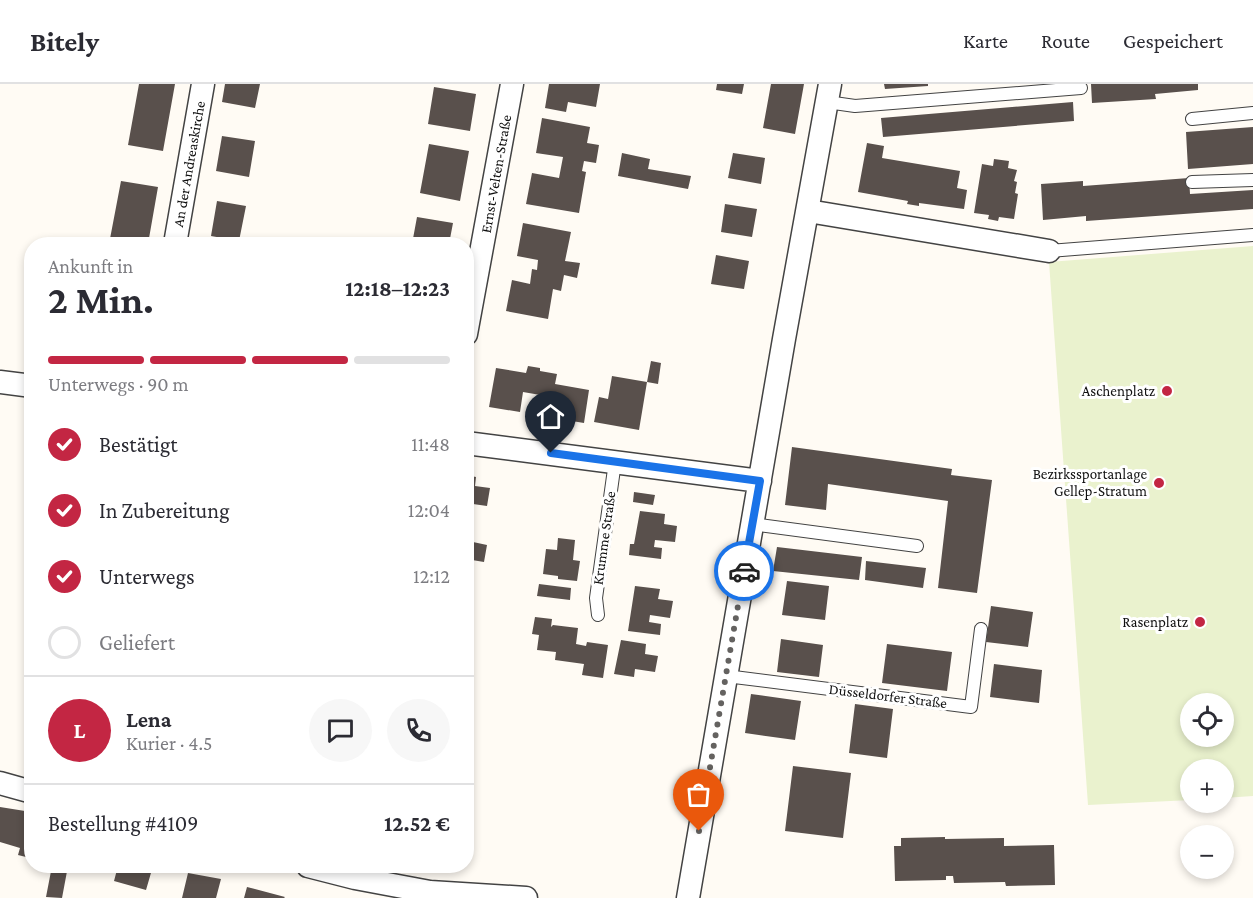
<!DOCTYPE html>
<html lang="de">
<meta charset="utf-8">
<style>
:root{--surface:#fff;--page:#f7f7f7;--text:#2b2b33;--muted:#7c7c81;--line:#e1e1e2;--accent:#c32643}
body{margin:0;font-family:"Crimson Pro",serif;background:var(--page);color:var(--text);height:100vh;display:flex;flex-direction:column;font-size:22px;white-space:nowrap}
*{box-sizing:border-box;margin:0}
p{font-size:20px;color:var(--muted)}
.icon{flex:none;width:33px;height:33px;fill:none;stroke:currentColor;stroke-width:2;stroke-linecap:round;stroke-linejoin:round}
.map{position:relative;flex:1;overflow:hidden}
.panel{position:absolute;left:24px;top:153px;width:450px;height:636px;display:flex;flex-direction:column;background:var(--surface);border-radius:24px;box-shadow:0 3px 9px #0003}
.panel>*{flex:none}
.tools{position:absolute;left:1180px;top:609px;display:grid;gap:12px}
.tools a{display:grid;place-items:center;width:54px;height:54px;border-radius:50%;background:var(--surface);box-shadow:0 3px 9px #0003;font-size:30px}
.pin{position:absolute;display:grid;place-items:center;width:51px;height:51px;color:#fff;margin:-62px -26px;border-radius:50% 50% 50% 0;rotate:-45deg;box-shadow:0 0 6px #0007}
.pin .icon{rotate:45deg}
.courier{position:absolute;display:grid;place-items:center;width:60px;height:60px;margin:-30px;border:4px solid #1a73e8;border-radius:50%;background:#fff;color:#222;box-shadow:0 2px 8px #0007}
.headline em{font-style:normal;font-weight:700}
.headline div{display:flex;flex-direction:column-reverse}
.headline{display:flex;align-items:center;justify-content:space-between;height:102px;padding:0 24px}
h1{font-size:39px;font-weight:700;line-height:45px}
.bar{display:grid;grid-template-columns:repeat(4,1fr);gap:9px 6px;align-content:center;height:72px;padding:0 24px}
.bar i{height:8px;border-radius:4px;background:var(--line)}
.bar .active{background:var(--accent)}
.bar p{grid-column:span 4}
.line{display:flex;align-items:center;gap:15px;padding:0 24px;border-top:2px solid var(--line)}
.line div{flex:1}
.round{display:grid;place-items:center;flex:none;width:63px;height:63px;border-radius:32px;background:var(--page)}
ol{padding:0 24px;list-style:none}
li{display:flex;align-items:center;gap:18px;height:66px}
li p{margin-inline-start:auto}
li .icon{padding:6px;border-radius:50%;background:var(--accent);color:#fff;stroke-width:4}
li:last-child{color:var(--muted)}
li i{width:33px;height:33px;border:3px solid var(--line);border-radius:50%}
header{display:flex;align-items:center;gap:36px;box-sizing:border-box;height:84px;padding:0 30px;background:var(--surface);border-bottom:2px solid var(--line)}
header strong{font-size:28px}
nav{display:flex;gap:33px;margin-inline-start:auto;font-size:21px}
.map>svg:first-child{display:block}
</style>
<header>
<strong>Bitely</strong>
<nav><a>Karte</a><a>Route</a><a>Gespeichert</a></nav>
</header>
<div class="map">
<svg width="1253" height="814" viewBox="0 0 1253 814">
<rect width="100%" height="100%" fill="#fffbf4"/>
<!-- pitch -->
<path fill="#eaf2ce" fill-rule="evenodd" d="M1253 162V712L1224 714V686H1191V716L1088 721 1049 178ZM1191 620H1224V652H1191Z"/>
<!-- building -->
<path fill="#59504c" d="M139 0H175L163 67 128 61Z
M225 0H260L255 24 222 18Z
M549 0H600L596 23 568 18 566 28 545 24Z
M717 0H744L742 10 716 6Z
M771 0H804L795 50 763 44Z
M884 0H928V2L885 5Z
M1091 0H1198V6L1155 10 1156 15 1092 19Z
M434 3 476 10 470 47 428 40Z
M1073 18 1074 37 883 53 881 34Z
M542 34 590 43 587 59 599 61 596 79 584 77 582 87 586 88 579 129 526 120 532 89 559 94 563 73 536 69Z
M1253 43V80L1188 85 1186 48Z
M222 52 255 57 249 93 216 87Z
M867 59 884 62 882 74 960 87 957 104 967 106 964 125 919 119V122L907 120 908 117 858 108Z
M429 60 469 67 460 117 420 109Z
M622 69 650 75 648 85 691 92 688 105 618 92Z
M733 69 765 74 761 100 728 94Z
M994 75 1009 77 1008 84 1017 86 1014 97 1017 98 1015 109 1018 110 1014 135 999 133 998 137 988 135 989 131 974 129 982 80 993 82Z
M1189 94 1190 110 1253 106V125L1086 137V132L1043 136 1041 100 1083 97V102Z
M121 97 158 103 148 160H109Z
M217 117 246 122 239 157 211 152Z
M725 120 757 125 752 153 721 148Z
M417 133 453 139 449 160H412Z
M523 139 571 148 565 177 580 179 577 194 564 191 561 207 553 205 548 235 506 227 512 196 530 200 532 185 537 186 538 176 517 172Z
M716 171 749 177 744 205 711 200Z
M651 277 661 279 658 300 647 298Z
M528 282 540 284V287L557 290 555 300 589 306 584 339 548 333 552 313 523 308 520 328 489 323 496 284 526 289Z
M612 292 647 298 639 346 594 338 599 313 608 315Z
M792 363 952 385 951 391 992 396 977 509 938 504 948 417 828 400 826 426 785 421Z
M466 391 476 393 475 402 490 404 487 422 466 419Z
M634 408 655 411 653 421 633 418Z
M640 427 665 430 664 440 677 442 675 458 655 456 654 463 662 464 661 475 629 471 630 460H634Z
M466 448 474 449 473 458 487 461 484 478 466 475Z
M558 454 575 456 573 476 580 477 577 497 558 495V492L543 490 546 465 557 466Z
M777 463 862 473 859 496 773 487Z
M866 477 926 484 923 504 865 496Z
M787 497 829 502 825 536 782 531Z
M539 500 571 504 570 516 537 512Z
M635 502 660 505 658 515 673 517 670 534 650 531 649 538 661 540 660 551 628 547Z
M991 522 1033 528 1028 563 986 558Z
M535 533 552 535 551 543 553 541 578 544 576 560 586 562 587 558 608 561 603 594 582 591 584 580 555 576 556 568 537 566 539 551 532 550Z
M781 555 823 561 819 593 777 588Z
M621 556 646 560 645 570 658 572 655 588 635 585 634 593 614 590Z
M887 560 952 568 947 607 882 599Z
M994 580 1042 586 1039 619 990 613Z
M751 610 801 617 795 656 745 649Z
M855 620 893 625 887 674 849 669Z
M793 682 851 689 843 754 785 747Z
M0 723 25 727V729L32 731V767L28 766 26 773 18 771 20 764 0 758Z
M945 753V755L1004 754V762L1054 761 1055 801 1006 802 1005 798 954 799 953 792H946V796L895 797 894 762H901V754Z
M52 782H68L62 814 46 813Z
M118 782H153L146 806 114 797Z
M188 789 221 795 216 814H182Z
M247 803 285 813 284 814H244Z"/>
<g fill="none" stroke-linecap="round" stroke-linejoin="round">
<!-- lane casing -->
<g stroke="#434343" stroke-width="14">
<path id="lane" d="M827 18 855 22 1081 4
M1192 35 1253 29
M1192 98 1253 96
M1049 167 1253 151
M752 440 917 462
M598 531 596 514 615 378
M726 592 971 623 981 545"/>
</g>
<!-- street casing -->
<g stroke="#434343" stroke-width="25">
<path id="street" d="M808 127 1049 167
M175 160 203 0
M466 250 512 0
M0 298 32 302
M466 359 760 397
M0 699 32 708
M308 782 355 794 430 808 526 814
M688 814 784 255 830 0"/>
</g>
<!-- lane -->
<use href="#lane" stroke="#fff" stroke-width="12"/>
<!-- street -->
<use href="#street" stroke="#fff" stroke-width="22"/>
</g>
<g fill="none" stroke-linecap="round" stroke-linejoin="round">
<!-- done -->
<path stroke="#646260" stroke-width="6" stroke-dasharray="0 10.8" d="M699 747 744 487"/>
<!-- route -->
<path stroke="#1a73e8" stroke-width="8" d="M551 369 760 397 744 487"/>
</g>
<!-- markers -->
<g fill="#c32643" stroke="#fff" stroke-width="2">
<circle cx="1167" cy="307" r="6"/>
<circle cx="1159" cy="399" r="6"/>
<circle cx="1200" cy="538" r="6"/>
</g>
<g text-anchor="middle" stroke-width="6" stroke-linejoin="round" paint-order="stroke">
<!-- street labels -->
<g font-size="15" fill="#101010" stroke="#fff">
<text transform="translate(189 80) rotate(-80)" y="5">An der Andreaskirche</text>
<text transform="translate(496 90) rotate(-80)" y="5">Ernst-Velten-Straße</text>
<text transform="translate(604 454) rotate(-82)" y="5">Krumme Straße</text>
<text transform="translate(888 612) rotate(7)" y="5">Düsseldorfer Straße</text>
</g>
<!-- poi labels -->
<g font-size="15" fill="#101010" stroke="#fff" text-anchor="end">
<text x="1155" y="312">Aschenplatz</text>
<text x="1147" y="395">Bezirkssportanlage<tspan x="1147" dy="17">Gellep-Stratum</tspan></text>
<text x="1188" y="543">Rasenplatz</text>
</g>
</g>
</svg>
<div class="tools">
<a><svg class="icon" aria-label="locate" viewBox="0 0 24 24"><circle cx="12" cy="12" r="6"/><path d="M12 2v4M12 18v4M2 12h4M18 12h4"/></svg></a>
<a>+</a>
<a>−</a>
</div>
<div class="pin" style="left:699px;top:747px;background:#ea580c"><svg class="icon" aria-label="bag" viewBox="0 0 24 24"><path d="M5 8h14l-1 12H6zM9 8a3 3 0 0 1 6 0"/></svg></div>
<div class="pin" style="left:551px;top:369px;background:#1f2937"><svg class="icon" aria-label="home" viewBox="0 0 24 24"><path d="M3 11l9-7 9 7M6 9v11h12V9"/></svg></div>
<div class="courier" style="left:744px;top:487px"><svg class="icon" aria-label="car" viewBox="0 0 24 24"><path d="M5 17H2v-5l4-1 3-4h7l3 4 3 1v5h-3M9 17h6M6 11h13"/><circle cx="7" cy="17" r="2"/><circle cx="17" cy="17" r="2"/></svg></div>
<section class="panel">
<div class="headline"><div><h1>2 Min.</h1><p>Ankunft in</p></div><em>12:18–12:23</em></div>
<div class="bar"><i class="active"></i><i class="active"></i><i class="active"></i><i></i><p>Unterwegs · 90 m</p></div>
<ol>
<li><svg class="icon" aria-label="check" viewBox="0 0 24 24"><path d="M5 12l5 5 9-10"/></svg>Bestätigt<p>11:48</p></li>
<li><svg class="icon" aria-label="check" viewBox="0 0 24 24"><path d="M5 12l5 5 9-10"/></svg>In Zubereitung<p>12:04</p></li>
<li><svg class="icon" aria-label="check" viewBox="0 0 24 24"><path d="M5 12l5 5 9-10"/></svg>Unterwegs<p>12:12</p></li>
<li><i></i>Geliefert</li>
</ol>
<div class="line" style="height:108px"><b class="round" style="background:var(--accent);color:#fff">L</b><div><b>Lena</b><p>Kurier · 4.5</p></div><a class="round"><svg class="icon" aria-label="chat" viewBox="0 0 24 24"><path d="M4 5h16v11H9l-5 4z"/></svg></a><a class="round"><svg class="icon" aria-label="phone" viewBox="0 0 24 24"><path d="M5 4h4l2 5-3 2q2 4 5 5l2-3 5 2v4C11 20 4 13 5 4z"/></svg></a></div>
<div class="line" style="height:78px"><div>Bestellung #4109</div><b>12.52 €</b></div>
</section>
</div>
